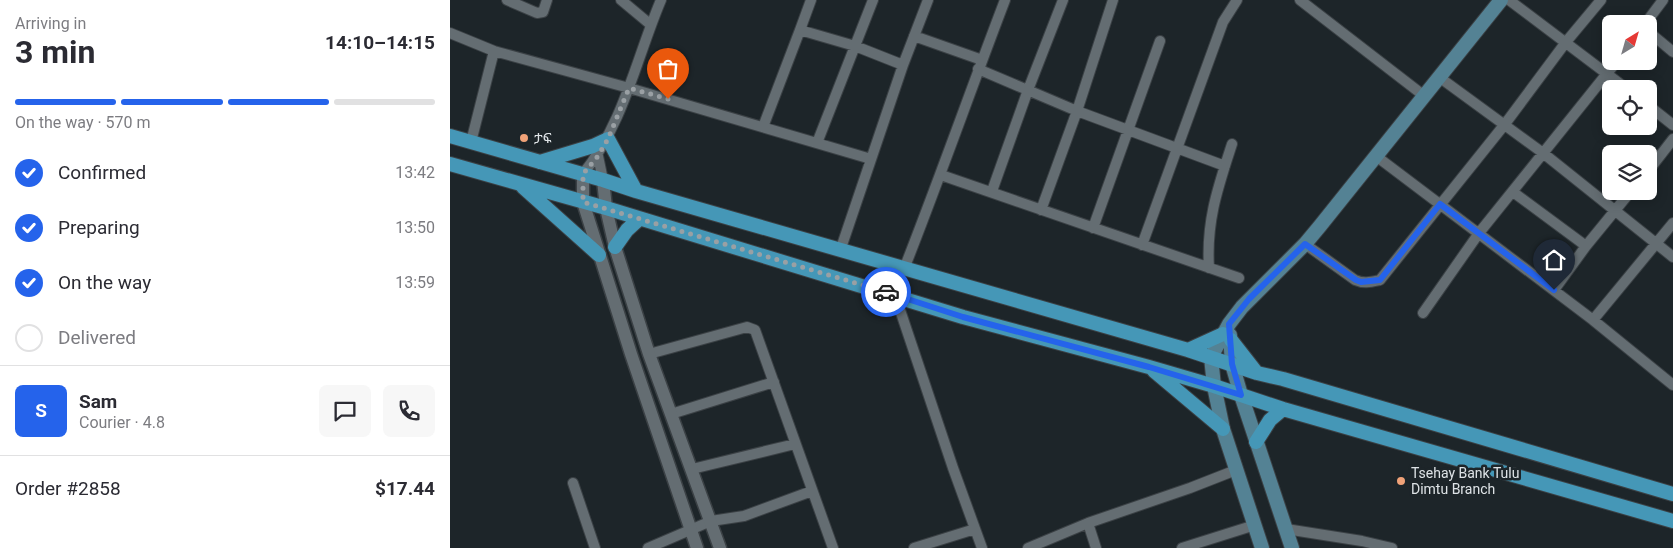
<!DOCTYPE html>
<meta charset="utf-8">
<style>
:root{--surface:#fff;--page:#f7f7f7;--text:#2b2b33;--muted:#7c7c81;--line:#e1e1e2;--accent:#2563eb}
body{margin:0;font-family:Roboto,"Noto Sans Ethiopic",sans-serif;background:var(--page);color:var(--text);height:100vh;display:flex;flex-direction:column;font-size:19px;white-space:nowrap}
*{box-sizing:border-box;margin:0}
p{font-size:16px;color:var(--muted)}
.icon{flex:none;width:28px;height:28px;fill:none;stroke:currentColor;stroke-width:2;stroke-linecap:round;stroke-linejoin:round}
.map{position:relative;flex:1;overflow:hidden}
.sheet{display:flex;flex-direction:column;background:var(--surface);width:450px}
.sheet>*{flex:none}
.needle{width:32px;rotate:37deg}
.tools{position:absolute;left:1152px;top:15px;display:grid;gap:10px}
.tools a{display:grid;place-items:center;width:55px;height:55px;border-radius:8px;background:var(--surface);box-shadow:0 2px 12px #0003;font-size:25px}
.pin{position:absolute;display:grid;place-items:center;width:42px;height:42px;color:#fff;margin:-51px -21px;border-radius:50% 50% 50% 0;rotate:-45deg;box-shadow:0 0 5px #0007}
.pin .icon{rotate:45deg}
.courier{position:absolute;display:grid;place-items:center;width:50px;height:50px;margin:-25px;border:4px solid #2563eb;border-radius:50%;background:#fff;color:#222;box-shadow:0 1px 6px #0007}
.head em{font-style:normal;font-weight:700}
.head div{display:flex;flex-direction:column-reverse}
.head{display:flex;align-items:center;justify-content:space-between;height:85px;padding:0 15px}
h1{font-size:32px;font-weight:700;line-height:38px}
.bar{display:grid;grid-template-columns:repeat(4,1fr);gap:8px 5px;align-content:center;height:60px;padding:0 15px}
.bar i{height:6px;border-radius:4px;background:var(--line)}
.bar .on{background:var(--accent)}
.bar p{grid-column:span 4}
.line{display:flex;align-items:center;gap:12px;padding:0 15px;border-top:1px solid var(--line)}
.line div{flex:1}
.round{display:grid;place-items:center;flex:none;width:52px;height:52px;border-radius:8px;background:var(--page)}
ol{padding:0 15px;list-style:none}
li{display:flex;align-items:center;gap:15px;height:55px}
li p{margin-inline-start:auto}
li .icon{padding:5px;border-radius:50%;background:var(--accent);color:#fff;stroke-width:4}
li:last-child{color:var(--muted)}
li i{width:28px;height:28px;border:2px solid var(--line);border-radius:50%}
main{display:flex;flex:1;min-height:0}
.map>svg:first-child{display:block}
</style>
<main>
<section class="sheet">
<div class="head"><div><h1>3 min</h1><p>Arriving in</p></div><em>14:10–14:15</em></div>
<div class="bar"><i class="on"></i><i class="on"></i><i class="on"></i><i></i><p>On the way · 570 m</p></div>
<ol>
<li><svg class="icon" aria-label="check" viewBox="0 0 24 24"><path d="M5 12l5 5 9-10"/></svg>Confirmed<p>13:42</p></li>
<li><svg class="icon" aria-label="check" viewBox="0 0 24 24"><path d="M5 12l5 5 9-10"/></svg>Preparing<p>13:50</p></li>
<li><svg class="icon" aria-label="check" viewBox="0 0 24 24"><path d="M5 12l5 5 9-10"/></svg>On the way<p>13:59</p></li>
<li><i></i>Delivered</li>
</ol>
<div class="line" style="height:90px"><b class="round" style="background:var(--accent);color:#fff">S</b><div><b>Sam</b><p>Courier · 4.8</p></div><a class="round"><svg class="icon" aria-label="chat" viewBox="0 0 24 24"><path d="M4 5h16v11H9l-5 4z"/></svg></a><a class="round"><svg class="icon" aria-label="phone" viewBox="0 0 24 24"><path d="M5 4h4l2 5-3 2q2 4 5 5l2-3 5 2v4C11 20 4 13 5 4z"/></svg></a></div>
<div class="line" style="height:65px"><div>Order #2858</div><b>$17.44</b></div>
</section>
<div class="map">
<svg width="1223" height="548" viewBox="0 0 1223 548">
<rect width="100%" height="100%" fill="#1d2529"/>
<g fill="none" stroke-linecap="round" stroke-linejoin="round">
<!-- minor casing -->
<g stroke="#3b4145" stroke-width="12">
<path id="minor" d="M57 0 87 13 93 12 97 0
M171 0 201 25
M850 0 973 95
M1059 0 1177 89
M1195 24 1213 0
M350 30 361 0
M1199 32 1223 52
M0 33 44 51
M464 36 532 60
M528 69 627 111 775 166
M989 77 1093 153 1223 257
M1199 106 1223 125
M313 127 350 30 405 46 453 65
M21 142 44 51 179 88 421 159
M367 143 423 0
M148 156 153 180
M926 156 1143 320 1223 223
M1199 170 1223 139
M133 174C174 123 186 59 211 0
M491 175 789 278
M542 191 578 90 613 0
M1063 192 1136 246
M591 210 627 111 663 0
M643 228 710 41
M855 244 905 280C914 284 921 282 930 280L1055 124 1116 42 1151 0
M692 245 773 22 787 0
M390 251 453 65 478 0
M759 268C756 221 768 187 782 144
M454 269C489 180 521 89 555 0
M1104 290 1136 246 1181 191
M445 295 503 468 532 548
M973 313 1029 233 1167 61
M1143 320 1223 385
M199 354 297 327 305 330 383 548
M221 414 324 382
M242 469 345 444
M123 483 145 548
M638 523 646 548
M836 529 912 541 942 548
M198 548 261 521 294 516 362 491
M464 548 525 529
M578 548 638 523 740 488 786 470
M732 548 805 525"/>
</g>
<!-- tertiary casing -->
<g stroke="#3b4145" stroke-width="15">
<path id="tertiary" d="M133 174V202L181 354 247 548
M153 180 156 208 165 247 199 354 270 548"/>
</g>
<!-- secondary casing -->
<g stroke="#3b4145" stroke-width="16">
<path id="secondary" d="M780 335 782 364 791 395 842 548
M812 548 773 429 764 386 761 357 779 324 792 307 855 244 870 226 1051 0"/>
</g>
<!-- primary casing -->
<g stroke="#3b4145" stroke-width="16">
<path id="primary" d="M0 136 153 180 186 191 738 350 807 373 833 379 1223 494
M90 162 143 146 158 139 186 191
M0 164 156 208 513 317 699 367 764 386 833 409 1223 521
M73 187 149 255
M165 247 177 230 189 219
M781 340 806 372
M738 350 773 334
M704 371 773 429
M806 442 820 420 833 409"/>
</g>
<!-- minor -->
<use href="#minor" stroke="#646d72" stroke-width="10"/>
<!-- tertiary -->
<use href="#tertiary" stroke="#646d72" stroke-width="12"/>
<!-- secondary -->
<use href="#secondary" stroke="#548294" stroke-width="14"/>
<!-- primary -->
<use href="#primary" stroke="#4597b7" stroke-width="14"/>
</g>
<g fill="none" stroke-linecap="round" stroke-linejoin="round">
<!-- done -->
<path stroke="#9aa0a4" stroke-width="5" stroke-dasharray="0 9" d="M218 99 179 88 158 139 148 156 133 174V202L436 292"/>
<!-- route -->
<path stroke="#2563eb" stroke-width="6" d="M436 292 513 317 699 367 791 395 782 364 779 324 799 299 855 244 906 280 911 282 930 280 990 204 1104 290"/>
</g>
<!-- markers -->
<g fill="#f0a278" stroke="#1d2529" stroke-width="2">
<circle cx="74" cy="138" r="5"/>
<circle cx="951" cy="481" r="5"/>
</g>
<g text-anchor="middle" stroke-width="5" stroke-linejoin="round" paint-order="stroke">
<!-- poi labels -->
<g font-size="14" fill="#dee3e6" stroke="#1d2529" text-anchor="start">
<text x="84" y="143">ታፍ</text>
<text x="961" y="478">Tsehay Bank Tulu<tspan x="961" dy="16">Dimtu Branch</tspan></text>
</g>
</g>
</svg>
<div class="tools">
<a><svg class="needle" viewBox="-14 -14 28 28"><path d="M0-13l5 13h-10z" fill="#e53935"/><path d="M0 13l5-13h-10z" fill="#7c7c81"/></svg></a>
<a><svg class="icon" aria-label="locate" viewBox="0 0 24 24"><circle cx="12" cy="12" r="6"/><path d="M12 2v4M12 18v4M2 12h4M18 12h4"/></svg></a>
<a><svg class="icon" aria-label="layers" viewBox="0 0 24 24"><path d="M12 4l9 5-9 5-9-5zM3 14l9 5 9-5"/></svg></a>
</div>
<div class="pin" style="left:218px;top:99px;background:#ea580c"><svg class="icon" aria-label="bag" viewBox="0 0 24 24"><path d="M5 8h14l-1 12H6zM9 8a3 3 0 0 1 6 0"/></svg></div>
<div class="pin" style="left:1104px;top:290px;background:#1f2937"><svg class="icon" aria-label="home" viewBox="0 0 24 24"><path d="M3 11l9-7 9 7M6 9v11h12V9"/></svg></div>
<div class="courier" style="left:436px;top:292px"><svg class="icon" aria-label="car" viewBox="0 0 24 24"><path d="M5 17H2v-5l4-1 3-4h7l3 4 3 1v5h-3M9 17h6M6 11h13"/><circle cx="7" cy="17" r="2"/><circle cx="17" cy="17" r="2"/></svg></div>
</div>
</main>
